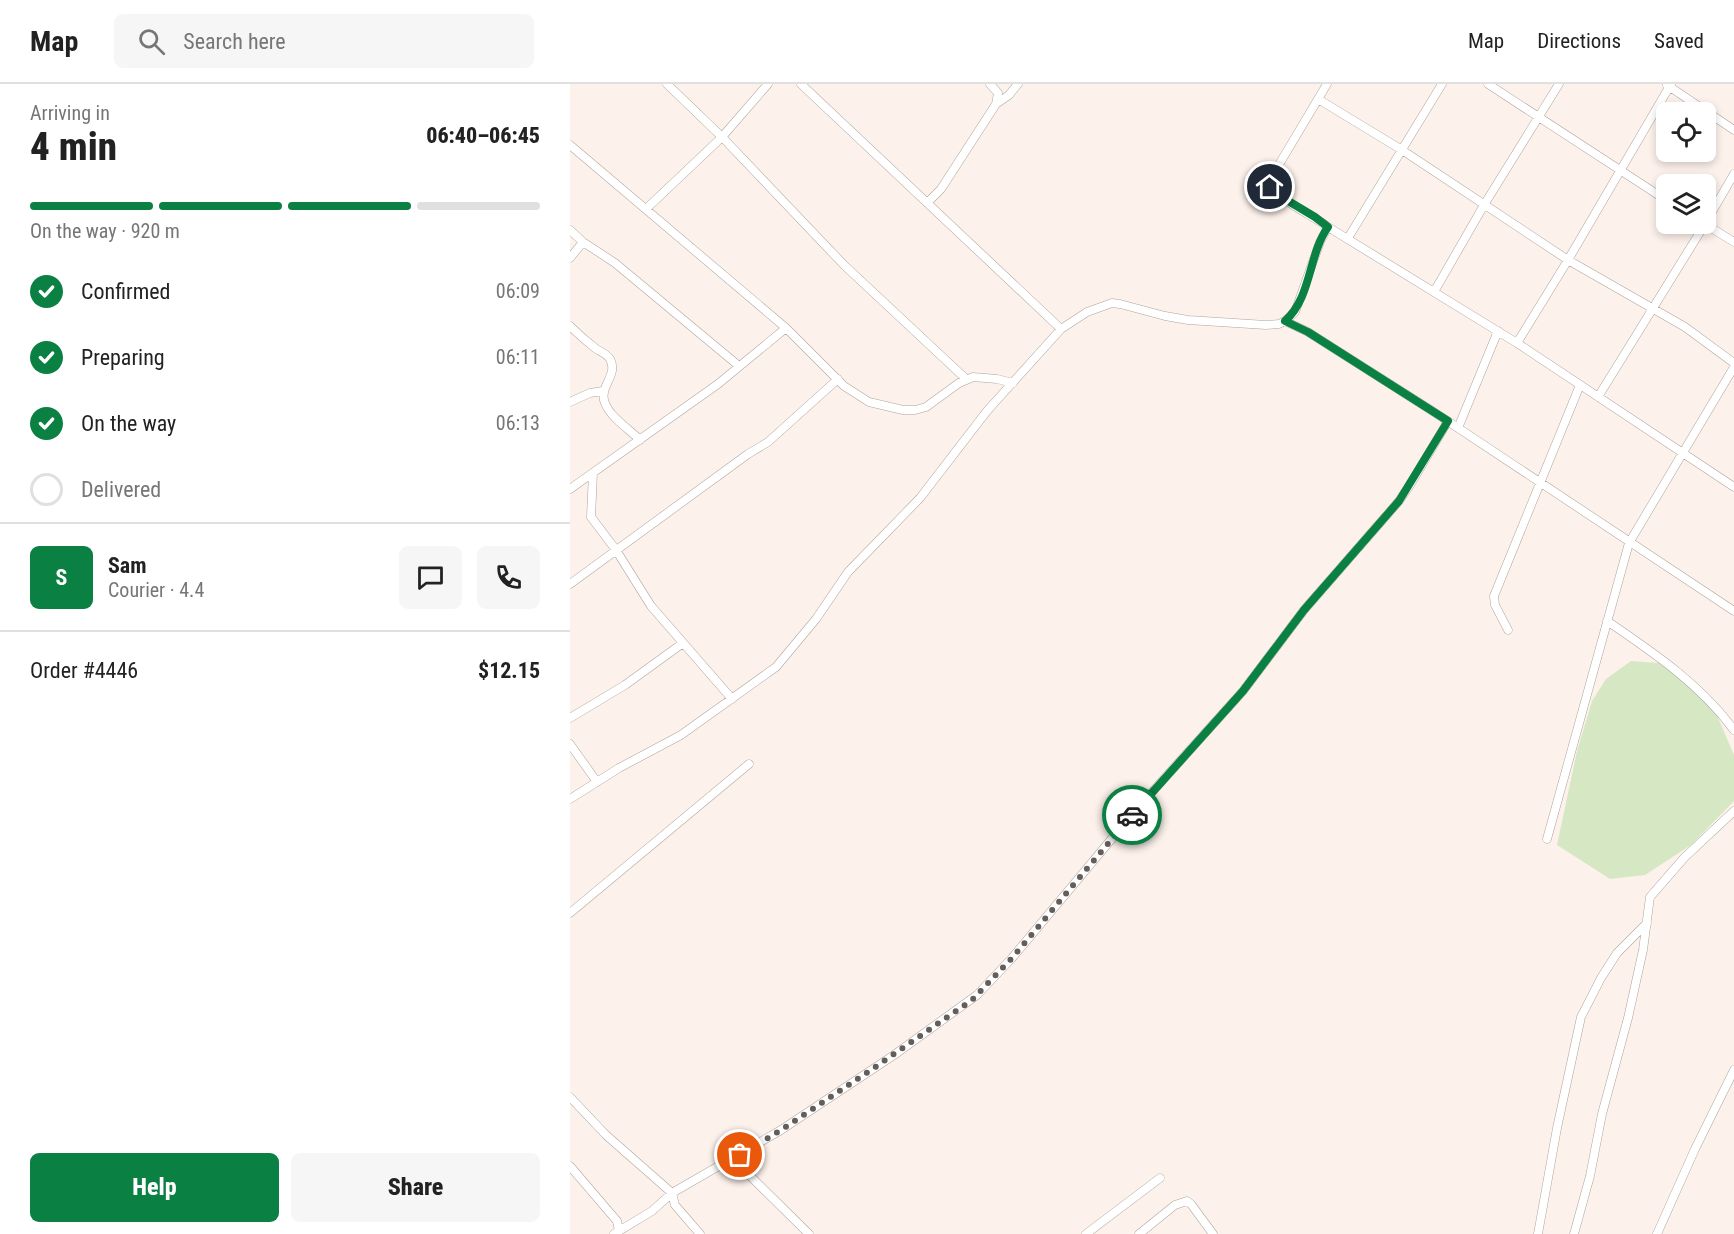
<!DOCTYPE html>
<meta charset="utf-8">
<style>
:root{--surface:#fff;--page:#f6f6f6;--text:#222;--muted:#767676;--line:#e0e0e0;--accent:#0b8043}
body{margin:0;font-family:"Roboto Condensed",sans-serif;background:var(--page);color:var(--text);height:100vh;display:flex;flex-direction:column;font-size:22px;white-space:nowrap}
*{box-sizing:border-box;margin:0}
p{font-size:20px;color:var(--muted)}
.icon{flex:none;width:33px;height:33px;fill:none;stroke:currentColor;stroke-width:2;stroke-linecap:round;stroke-linejoin:round}
.map{position:relative;flex:1;overflow:hidden}
.details{display:flex;flex-direction:column;background:var(--surface);width:570px}
.details>*{flex:none}
.controls{position:absolute;left:1086px;top:18px;display:grid;gap:12px}
.controls a{display:grid;place-items:center;width:60px;height:60px;border-radius:9px;background:var(--surface);box-shadow:0 3px 9px #0003;font-size:30px}
.pin{position:absolute;display:grid;place-items:center;width:51px;height:51px;color:#fff;margin:-26px;border:3px solid #fff;border-radius:50%;box-shadow:0 2px 6px #0007}
.courier{position:absolute;display:grid;place-items:center;width:60px;height:60px;margin:-30px;border:4px solid #0b8043;border-radius:50%;background:#fff;color:#222;box-shadow:0 2px 8px #0007}
.headline em{font-style:normal;font-weight:800}
.headline div{display:flex;flex-direction:column-reverse}
.headline{display:flex;align-items:center;justify-content:space-between;height:102px;padding:0 30px}
h1{font-size:39px;font-weight:800;line-height:45px}
.bar{display:grid;grid-template-columns:repeat(4,1fr);gap:9px 6px;align-content:center;height:72px;padding:0 30px}
.bar i{height:8px;border-radius:4px;background:var(--line)}
.bar .active{background:var(--accent)}
.bar p{grid-column:span 4}
.line{display:flex;align-items:center;gap:15px;padding:0 30px;border-top:2px solid var(--line)}
.line div{flex:1}
.round{display:grid;place-items:center;flex:none;width:63px;height:63px;border-radius:9px;background:var(--page)}
ol{padding:0 30px;list-style:none}
li{display:flex;align-items:center;gap:18px;height:66px}
li p{margin-inline-start:auto}
li .icon{padding:6px;border-radius:50%;background:var(--accent);color:#fff;stroke-width:4}
li:last-child{color:var(--muted)}
li i{width:33px;height:33px;border:3px solid var(--line);border-radius:50%}
.button{display:flex;gap:12px;margin-top:auto;padding:12px 30px}
.button a{flex:1;height:69px;border-radius:9px;background:var(--accent);color:#fff;font-size:24px;font-weight:800;line-height:69px;text-align:center}
.button a+a{background:var(--page);color:var(--text)}
header{display:flex;align-items:center;gap:36px;box-sizing:border-box;height:84px;padding:0 30px;background:var(--surface);border-bottom:2px solid var(--line)}
header strong{font-size:28px}
nav{display:flex;gap:33px;margin-inline-start:auto;font-size:21px}
.search{width:420px;height:54px;background:var(--page);display:flex;align-items:center;gap:15px;box-sizing:border-box;padding:0 21px;border-radius:9px;color:var(--muted);font-size:22px}
main{display:flex;flex:1;min-height:0}
.map>svg:first-child{display:block}
</style>
<header>
<strong>Map</strong>
<div class="search"><svg class="icon" aria-label="search" viewBox="0 0 24 24"><circle cx="10" cy="10" r="6"/><path d="M15 15l6 6"/></svg>Search here</div>
<nav><a>Map</a><a>Directions</a><a>Saved</a></nav>
</header>
<main>
<section class="details">
<div class="headline"><div><h1>4 min</h1><p>Arriving in</p></div><em>06:40–06:45</em></div>
<div class="bar"><i class="active"></i><i class="active"></i><i class="active"></i><i></i><p>On the way · 920 m</p></div>
<ol>
<li><svg class="icon" aria-label="check" viewBox="0 0 24 24"><path d="M5 12l5 5 9-10"/></svg>Confirmed<p>06:09</p></li>
<li><svg class="icon" aria-label="check" viewBox="0 0 24 24"><path d="M5 12l5 5 9-10"/></svg>Preparing<p>06:11</p></li>
<li><svg class="icon" aria-label="check" viewBox="0 0 24 24"><path d="M5 12l5 5 9-10"/></svg>On the way<p>06:13</p></li>
<li><i></i>Delivered</li>
</ol>
<div class="line" style="height:108px"><b class="round" style="background:var(--accent);color:#fff">S</b><div><b>Sam</b><p>Courier · 4.4</p></div><a class="round"><svg class="icon" aria-label="chat" viewBox="0 0 24 24"><path d="M4 5h16v11H9l-5 4z"/></svg></a><a class="round"><svg class="icon" aria-label="phone" viewBox="0 0 24 24"><path d="M5 4h4l2 5-3 2q2 4 5 5l2-3 5 2v4C11 20 4 13 5 4z"/></svg></a></div>
<div class="line" style="height:78px"><div>Order #4446</div><b>$12.15</b></div>
<div class="button"><a>Help</a><a>Share</a></div>
</section>
<div class="map">
<svg width="1164" height="1150" viewBox="0 0 1164 1150">
<rect width="100%" height="100%" fill="#fdf1eb"/>
<!-- green -->
<path fill="#d6e8c3" d="M1061 577 1089 579 1118 600 1146 629 1164 671V717L1121 761 1075 791 1040 795 987 761 1007 667 1022 617 1036 595Z"/>
<g fill="none" stroke-linecap="round" stroke-linejoin="round">
<!-- minor casing -->
<g stroke="#aea49e" stroke-width="9">
<path id="minor" d="M97 0 152 53 274 181 396 295
M231 0 491 245
M757 0 701 94 699 100C704 113 745 133 758 143
M918 0 1096 116
M1097 1 1164 46
M748 15 832 66 998 176 1115 243 1164 279
M426 20 439 11 448 0
M0 61 216 244 274 302 299 318 333 326H345L356 323 389 299 403 293 427 295 443 299
M357 119 371 105 426 20 428 9 420 0
M76 125 152 53 198 0
M1136 138 1164 90
M0 146 13 158 45 179 169 282
M778 154 872 0
M0 174 13 158
M864 208 914 121 989 0
M715 237 738 248 864 328 1164 527
M0 242C8 250 16 257 25 264 30 268 36 269 40 275 49 291 28 303 35 319 40 333 59 345 70 356
M947 259 998 176 1101 0
M1028 313 1135 140 1164 158
M0 318 20 309 33 307
M888 344 928 247
M23 389 21 433 46 466 81 522 162 615
M0 405 148 300 216 244
M0 500 178 370 198 358 268 295
M1037 537C1084 569 1130 600 1164 646
M938 546 925 521 924 512 1010 301
M0 634 55 601 113 559
M0 660 27 698
M0 715 49 684 111 651 206 583 246 535 278 488 350 414 417 327 491 245 517 228 542 219 550 220 595 232 618 236 696 241 709 240 715 237 725 228 750 158 758 143 947 259 1164 403
M977 755 1059 459 1164 283
M0 829 179 680
M0 1013 36 1051 102 1109 105 1121 130 1150
M163 1075 239 1150
M0 1082 47 1137 49 1147
M44 1150 82 1127 102 1109 211 1046 324 971 407 911 442 874 565 727 673 607 734 526 829 417 840 401 878 337
M516 1150 590 1094
M569 1150 605 1121 617 1117 621 1120 643 1150
M968 1150 987 1044 1011 933 1031 894 1047 869 1077 839
M1004 1150 1020 1092 1032 1030 1058 934 1073 866 1080 813 1114 774 1164 727
M1087 1150 1125 1065 1164 986"/>
</g>
<!-- minor -->
<use href="#minor" stroke="#fff" stroke-width="8"/>
</g>
<g fill="none" stroke-linecap="round" stroke-linejoin="round">
<!-- done -->
<path stroke="#645d5a" stroke-width="6" stroke-dasharray="0 10.8" d="M170 1071 211 1046 298 988 402 916 442 874 562 731"/>
<!-- route -->
<path stroke="#0b8043" stroke-width="8" d="M562 731 673 607 734 526 829 417 878 337 738 248 715 237C742 213 738 171 758 143L745 133 705 109 700 103"/>
</g>
</svg>
<div class="controls">
<a><svg class="icon" aria-label="locate" viewBox="0 0 24 24"><circle cx="12" cy="12" r="6"/><path d="M12 2v4M12 18v4M2 12h4M18 12h4"/></svg></a>
<a><svg class="icon" aria-label="layers" viewBox="0 0 24 24"><path d="M12 4l9 5-9 5-9-5zM3 14l9 5 9-5"/></svg></a>
</div>
<div class="pin" style="left:170px;top:1071px;background:#ea580c"><svg class="icon" aria-label="bag" viewBox="0 0 24 24"><path d="M5 8h14l-1 12H6zM9 8a3 3 0 0 1 6 0"/></svg></div>
<div class="pin" style="left:700px;top:103px;background:#1f2937"><svg class="icon" aria-label="home" viewBox="0 0 24 24"><path d="M3 11l9-7 9 7M6 9v11h12V9"/></svg></div>
<div class="courier" style="left:562px;top:731px"><svg class="icon" aria-label="car" viewBox="0 0 24 24"><path d="M5 17H2v-5l4-1 3-4h7l3 4 3 1v5h-3M9 17h6M6 11h13"/><circle cx="7" cy="17" r="2"/><circle cx="17" cy="17" r="2"/></svg></div>
</div>
</main>
